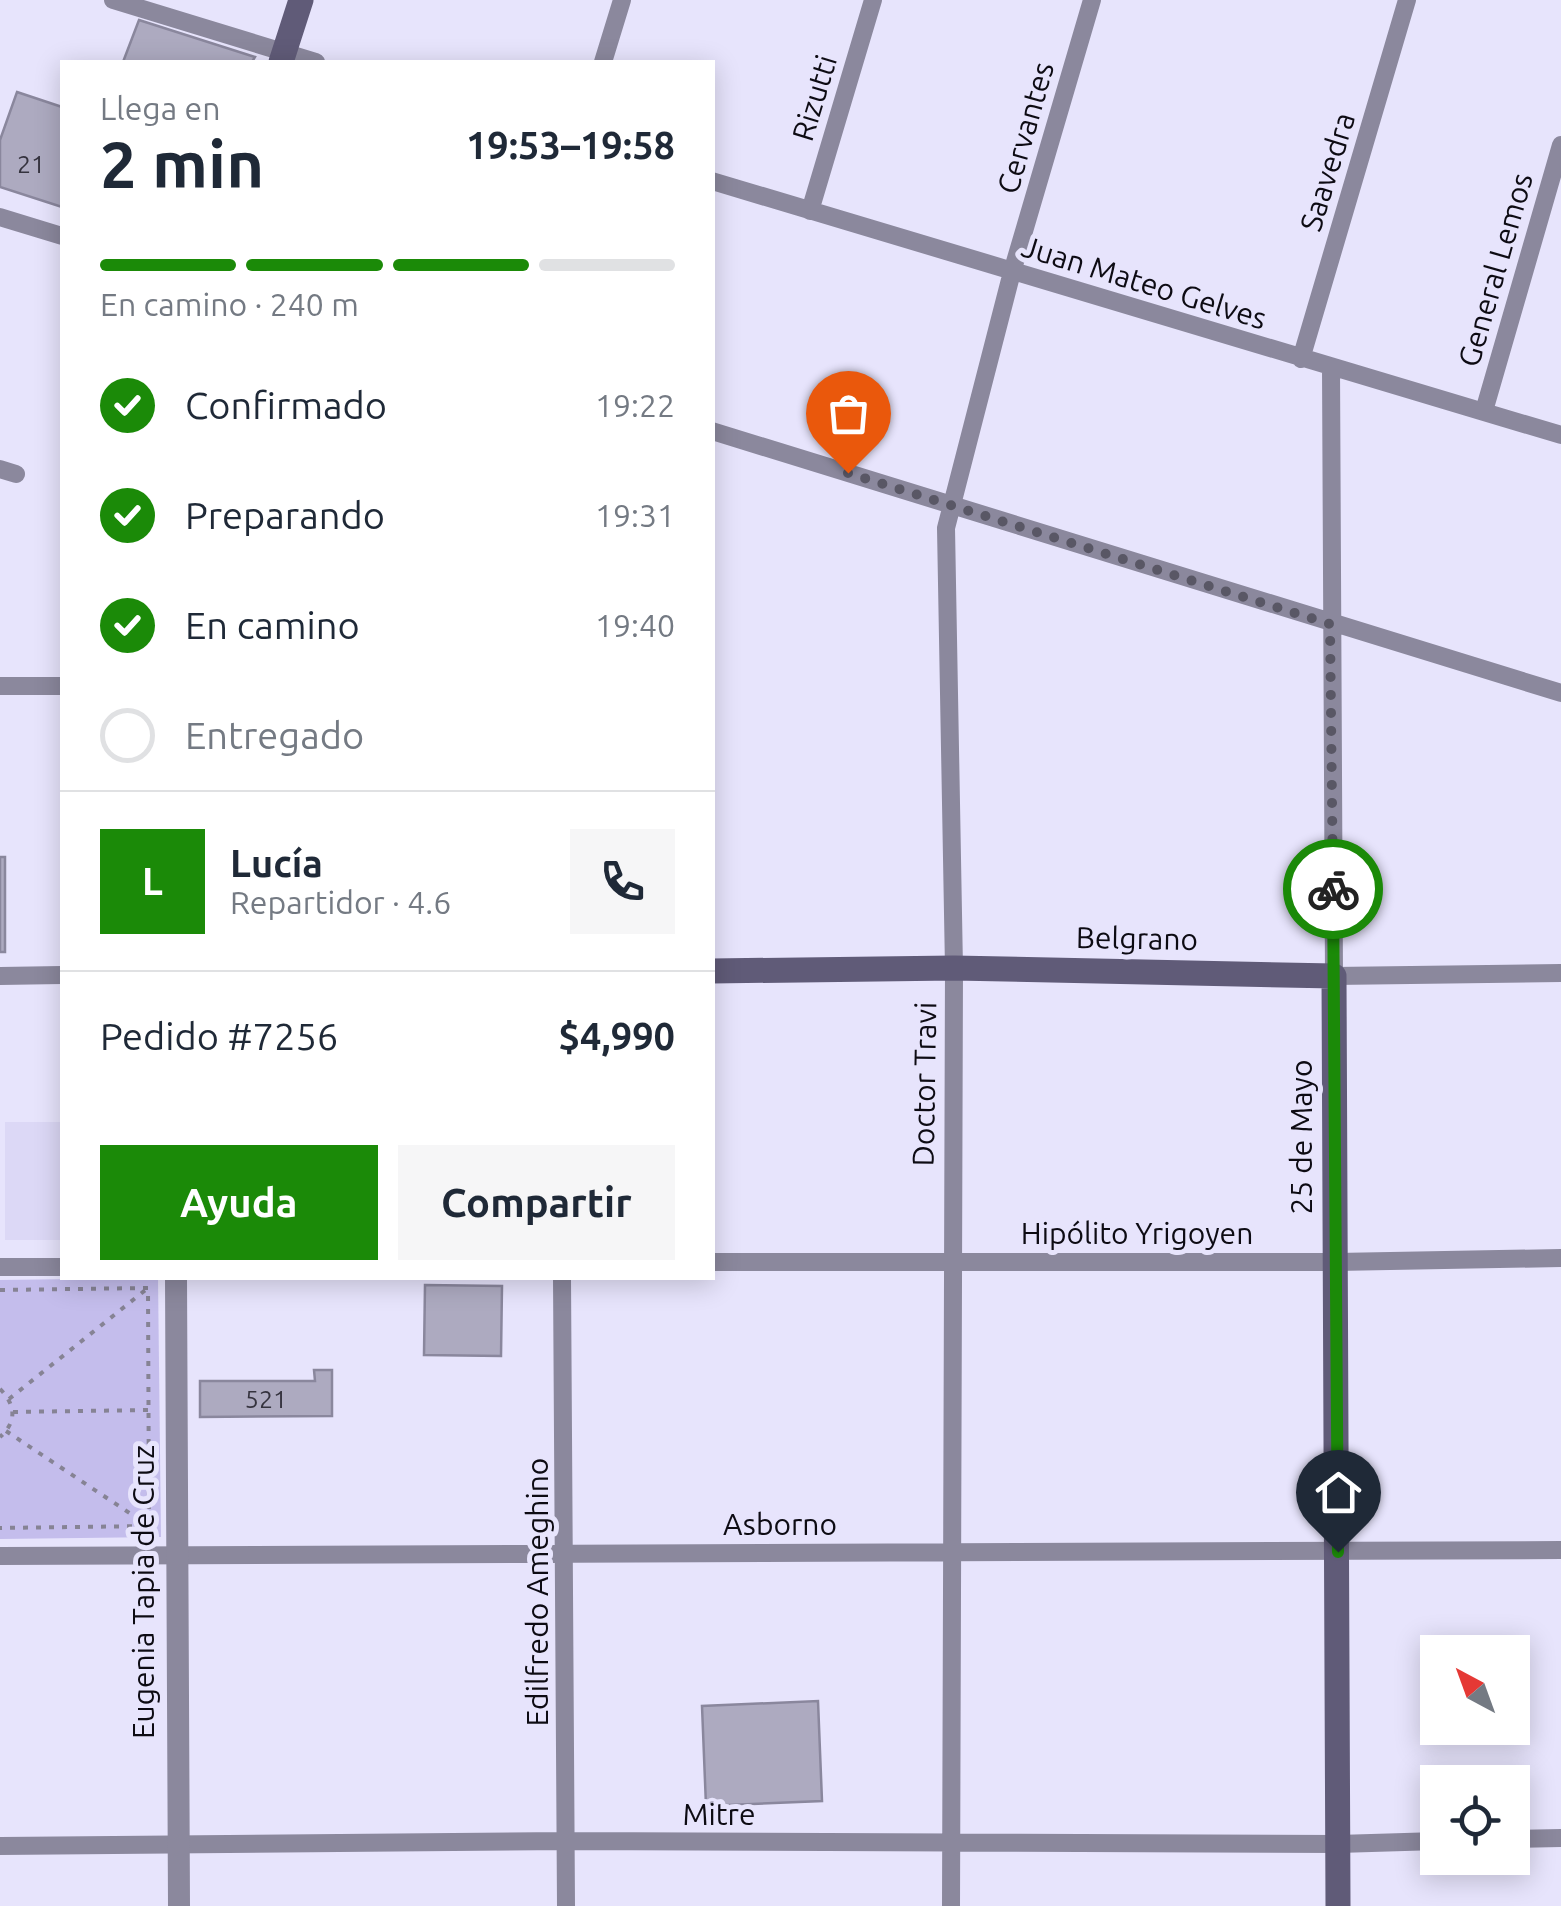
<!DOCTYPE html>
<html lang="es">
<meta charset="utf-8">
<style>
:root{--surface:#fff;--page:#f6f6f7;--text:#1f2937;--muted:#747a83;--line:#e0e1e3;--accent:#1b8a08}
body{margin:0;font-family:Ubuntu,sans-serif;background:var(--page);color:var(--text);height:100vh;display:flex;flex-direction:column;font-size:38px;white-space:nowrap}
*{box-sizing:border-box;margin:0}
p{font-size:32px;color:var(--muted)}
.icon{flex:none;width:55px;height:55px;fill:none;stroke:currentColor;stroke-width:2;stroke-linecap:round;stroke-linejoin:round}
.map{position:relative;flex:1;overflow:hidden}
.drawer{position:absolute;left:60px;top:60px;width:655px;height:1220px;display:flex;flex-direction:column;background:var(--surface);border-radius:0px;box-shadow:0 5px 25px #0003}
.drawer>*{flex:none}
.needle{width:65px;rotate:319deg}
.controls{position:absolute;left:1420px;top:1635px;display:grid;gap:20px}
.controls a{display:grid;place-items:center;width:110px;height:110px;border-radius:0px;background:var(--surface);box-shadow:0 5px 25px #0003;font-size:50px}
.pin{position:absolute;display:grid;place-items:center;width:85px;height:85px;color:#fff;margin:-102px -42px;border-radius:50% 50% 50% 0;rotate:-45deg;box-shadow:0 0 10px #0007}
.pin .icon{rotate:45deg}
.courier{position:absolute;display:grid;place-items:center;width:100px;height:100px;margin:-50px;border:8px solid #1b8a08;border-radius:50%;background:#fff;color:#222;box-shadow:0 2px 12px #0007}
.overview em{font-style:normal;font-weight:700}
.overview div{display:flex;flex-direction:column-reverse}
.overview{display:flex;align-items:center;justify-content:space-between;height:170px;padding:0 40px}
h1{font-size:65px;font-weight:700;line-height:75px}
.bar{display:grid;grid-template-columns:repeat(4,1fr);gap:15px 10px;align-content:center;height:120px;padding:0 40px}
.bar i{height:12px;border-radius:8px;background:var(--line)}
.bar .active{background:var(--accent)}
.bar p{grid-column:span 4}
.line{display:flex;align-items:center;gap:25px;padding:0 40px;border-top:2px solid var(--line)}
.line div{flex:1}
.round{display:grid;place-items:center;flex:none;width:105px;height:105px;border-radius:0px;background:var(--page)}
ol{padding:0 40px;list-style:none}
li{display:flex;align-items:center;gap:30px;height:110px}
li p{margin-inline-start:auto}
li .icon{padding:10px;border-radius:50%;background:var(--accent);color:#fff;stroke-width:4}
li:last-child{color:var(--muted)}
li i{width:55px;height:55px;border:5px solid var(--line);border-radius:50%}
.cta{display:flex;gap:20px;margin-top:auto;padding:20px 40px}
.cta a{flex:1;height:115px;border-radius:0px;background:var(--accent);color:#fff;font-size:40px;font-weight:700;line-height:115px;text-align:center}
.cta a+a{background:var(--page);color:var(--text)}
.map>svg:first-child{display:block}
</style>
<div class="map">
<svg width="1561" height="1906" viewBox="0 0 1561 1906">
<rect width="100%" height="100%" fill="#e7e4fc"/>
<!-- built -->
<path fill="#dcd8f6" d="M5 1122H62V1240H5Z"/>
<!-- green -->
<path fill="#c4bdec" d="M158 1278 161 1537 0 1539V1280Z"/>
<!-- building -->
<path fill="#adaac0" stroke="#8a879d" stroke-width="2.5" d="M139 20 255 57 252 62H123Z
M17 92 62 107V207L0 187V140Z
M0 857H5V952H0Z
M425 1285 502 1286 501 1356 424 1355Z
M314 1370H332V1416L200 1417V1381H315Z
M818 1701 822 1801 706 1806 702 1706Z"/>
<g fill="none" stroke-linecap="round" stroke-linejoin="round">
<!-- path -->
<path stroke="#868394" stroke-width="4" stroke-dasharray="5 8" stroke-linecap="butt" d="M0 1290 148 1288 149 1526 0 1528
M0 1389C16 1405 17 1422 0 1437
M9 1399 148 1288
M13 1412 149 1410
M6 1431 149 1526"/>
<!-- minor -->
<path stroke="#8b889d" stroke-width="18" d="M113 0 316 62
M603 62 622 0
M712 181 1561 435
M810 211 873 0
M0 217 62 236
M1301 359 1407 0
M1331 368 1334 976 1561 973
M1484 411 1561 145
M712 431 1561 693
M0 469 16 474
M0 686H62
M0 976 62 975
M712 1262H1336L1561 1258
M0 1267H62
M562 1278 566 1906
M0 1556 1561 1550
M1512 1839 1561 1838
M0 1846 566 1841 1338 1844 1438 1841
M951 1906 954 968 946 528 1012 272 1092 0"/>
<!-- tertiary -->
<path stroke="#8b889d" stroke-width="22" d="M176 1278 179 1906"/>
<!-- secondary -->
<path stroke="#605b78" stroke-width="25" d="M281 62 301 0
M712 971 954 968 1334 976 1338 1906"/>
</g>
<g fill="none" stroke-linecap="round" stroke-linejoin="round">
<!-- done -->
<path stroke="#595765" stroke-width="10" stroke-dasharray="0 18" d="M848 473 1330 624 1333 889"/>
<!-- route -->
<path stroke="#1b8a08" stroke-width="12" d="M1333 889 1338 1552"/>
</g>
<g text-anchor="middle" stroke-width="10" stroke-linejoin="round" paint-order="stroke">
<!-- number labels -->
<g font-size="25" fill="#35333e">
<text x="31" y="173">21</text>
<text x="266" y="1408">521</text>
</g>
<!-- street labels -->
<g font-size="30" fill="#0d0b13" stroke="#e7e4fc">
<text transform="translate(815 98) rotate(-73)" y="10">Rizutti</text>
<text transform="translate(1026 128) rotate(-74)" y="10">Cervantes</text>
<text transform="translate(1328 172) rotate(-73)" y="10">Saavedra</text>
<text transform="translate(1496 270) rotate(-74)" y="10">General Lemos</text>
<text transform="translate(1144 283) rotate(17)" y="10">Juan Mateo Gelves</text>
<text transform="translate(1137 939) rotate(1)" y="10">Belgrano</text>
<text transform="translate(925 1084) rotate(-89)" y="10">Doctor Travi</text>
<text transform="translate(1302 1137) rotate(-90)" y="10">25 de Mayo</text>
<text x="1137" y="1244">Hipólito Yrigoyen</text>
<text x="780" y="1535">Asborno</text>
<text transform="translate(144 1592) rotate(-90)" y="10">Eugenia Tapia de Cruz</text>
<text transform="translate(538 1592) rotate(-90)" y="10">Edilfredo Ameghino</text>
<text x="719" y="1825">Mitre</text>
</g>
</g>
</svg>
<div class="controls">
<a><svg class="needle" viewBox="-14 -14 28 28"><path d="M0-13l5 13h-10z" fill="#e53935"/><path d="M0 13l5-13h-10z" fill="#747a83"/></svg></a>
<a><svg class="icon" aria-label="locate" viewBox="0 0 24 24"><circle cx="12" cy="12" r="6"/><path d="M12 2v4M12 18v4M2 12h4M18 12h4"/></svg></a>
</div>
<div class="pin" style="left:848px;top:473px;background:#ea580c"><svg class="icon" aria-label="bag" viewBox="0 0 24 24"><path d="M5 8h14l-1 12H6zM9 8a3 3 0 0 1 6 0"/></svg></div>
<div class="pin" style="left:1338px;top:1552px;background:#1f2937"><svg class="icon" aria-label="home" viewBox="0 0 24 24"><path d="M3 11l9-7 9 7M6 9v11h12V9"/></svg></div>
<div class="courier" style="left:1333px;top:889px"><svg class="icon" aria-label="bike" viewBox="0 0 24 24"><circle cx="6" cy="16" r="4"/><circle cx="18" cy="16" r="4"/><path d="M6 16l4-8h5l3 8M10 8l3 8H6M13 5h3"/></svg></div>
<section class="drawer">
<div class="overview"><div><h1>2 min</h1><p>Llega en</p></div><em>19:53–19:58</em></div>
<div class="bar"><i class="active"></i><i class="active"></i><i class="active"></i><i></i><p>En camino · 240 m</p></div>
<ol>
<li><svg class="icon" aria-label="check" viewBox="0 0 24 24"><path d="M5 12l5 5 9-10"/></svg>Confirmado<p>19:22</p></li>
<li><svg class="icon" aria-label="check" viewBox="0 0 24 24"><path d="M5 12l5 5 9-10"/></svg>Preparando<p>19:31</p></li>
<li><svg class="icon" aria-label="check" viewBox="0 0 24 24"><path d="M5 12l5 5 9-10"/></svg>En camino<p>19:40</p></li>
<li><i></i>Entregado</li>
</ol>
<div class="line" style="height:180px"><b class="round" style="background:var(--accent);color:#fff">L</b><div><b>Lucía</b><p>Repartidor · 4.6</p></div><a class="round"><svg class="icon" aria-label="phone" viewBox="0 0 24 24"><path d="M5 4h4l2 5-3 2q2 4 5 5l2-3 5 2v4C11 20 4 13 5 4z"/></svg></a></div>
<div class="line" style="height:130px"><div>Pedido #7256</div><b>$4,990</b></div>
<div class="cta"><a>Ayuda</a><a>Compartir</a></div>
</section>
</div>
